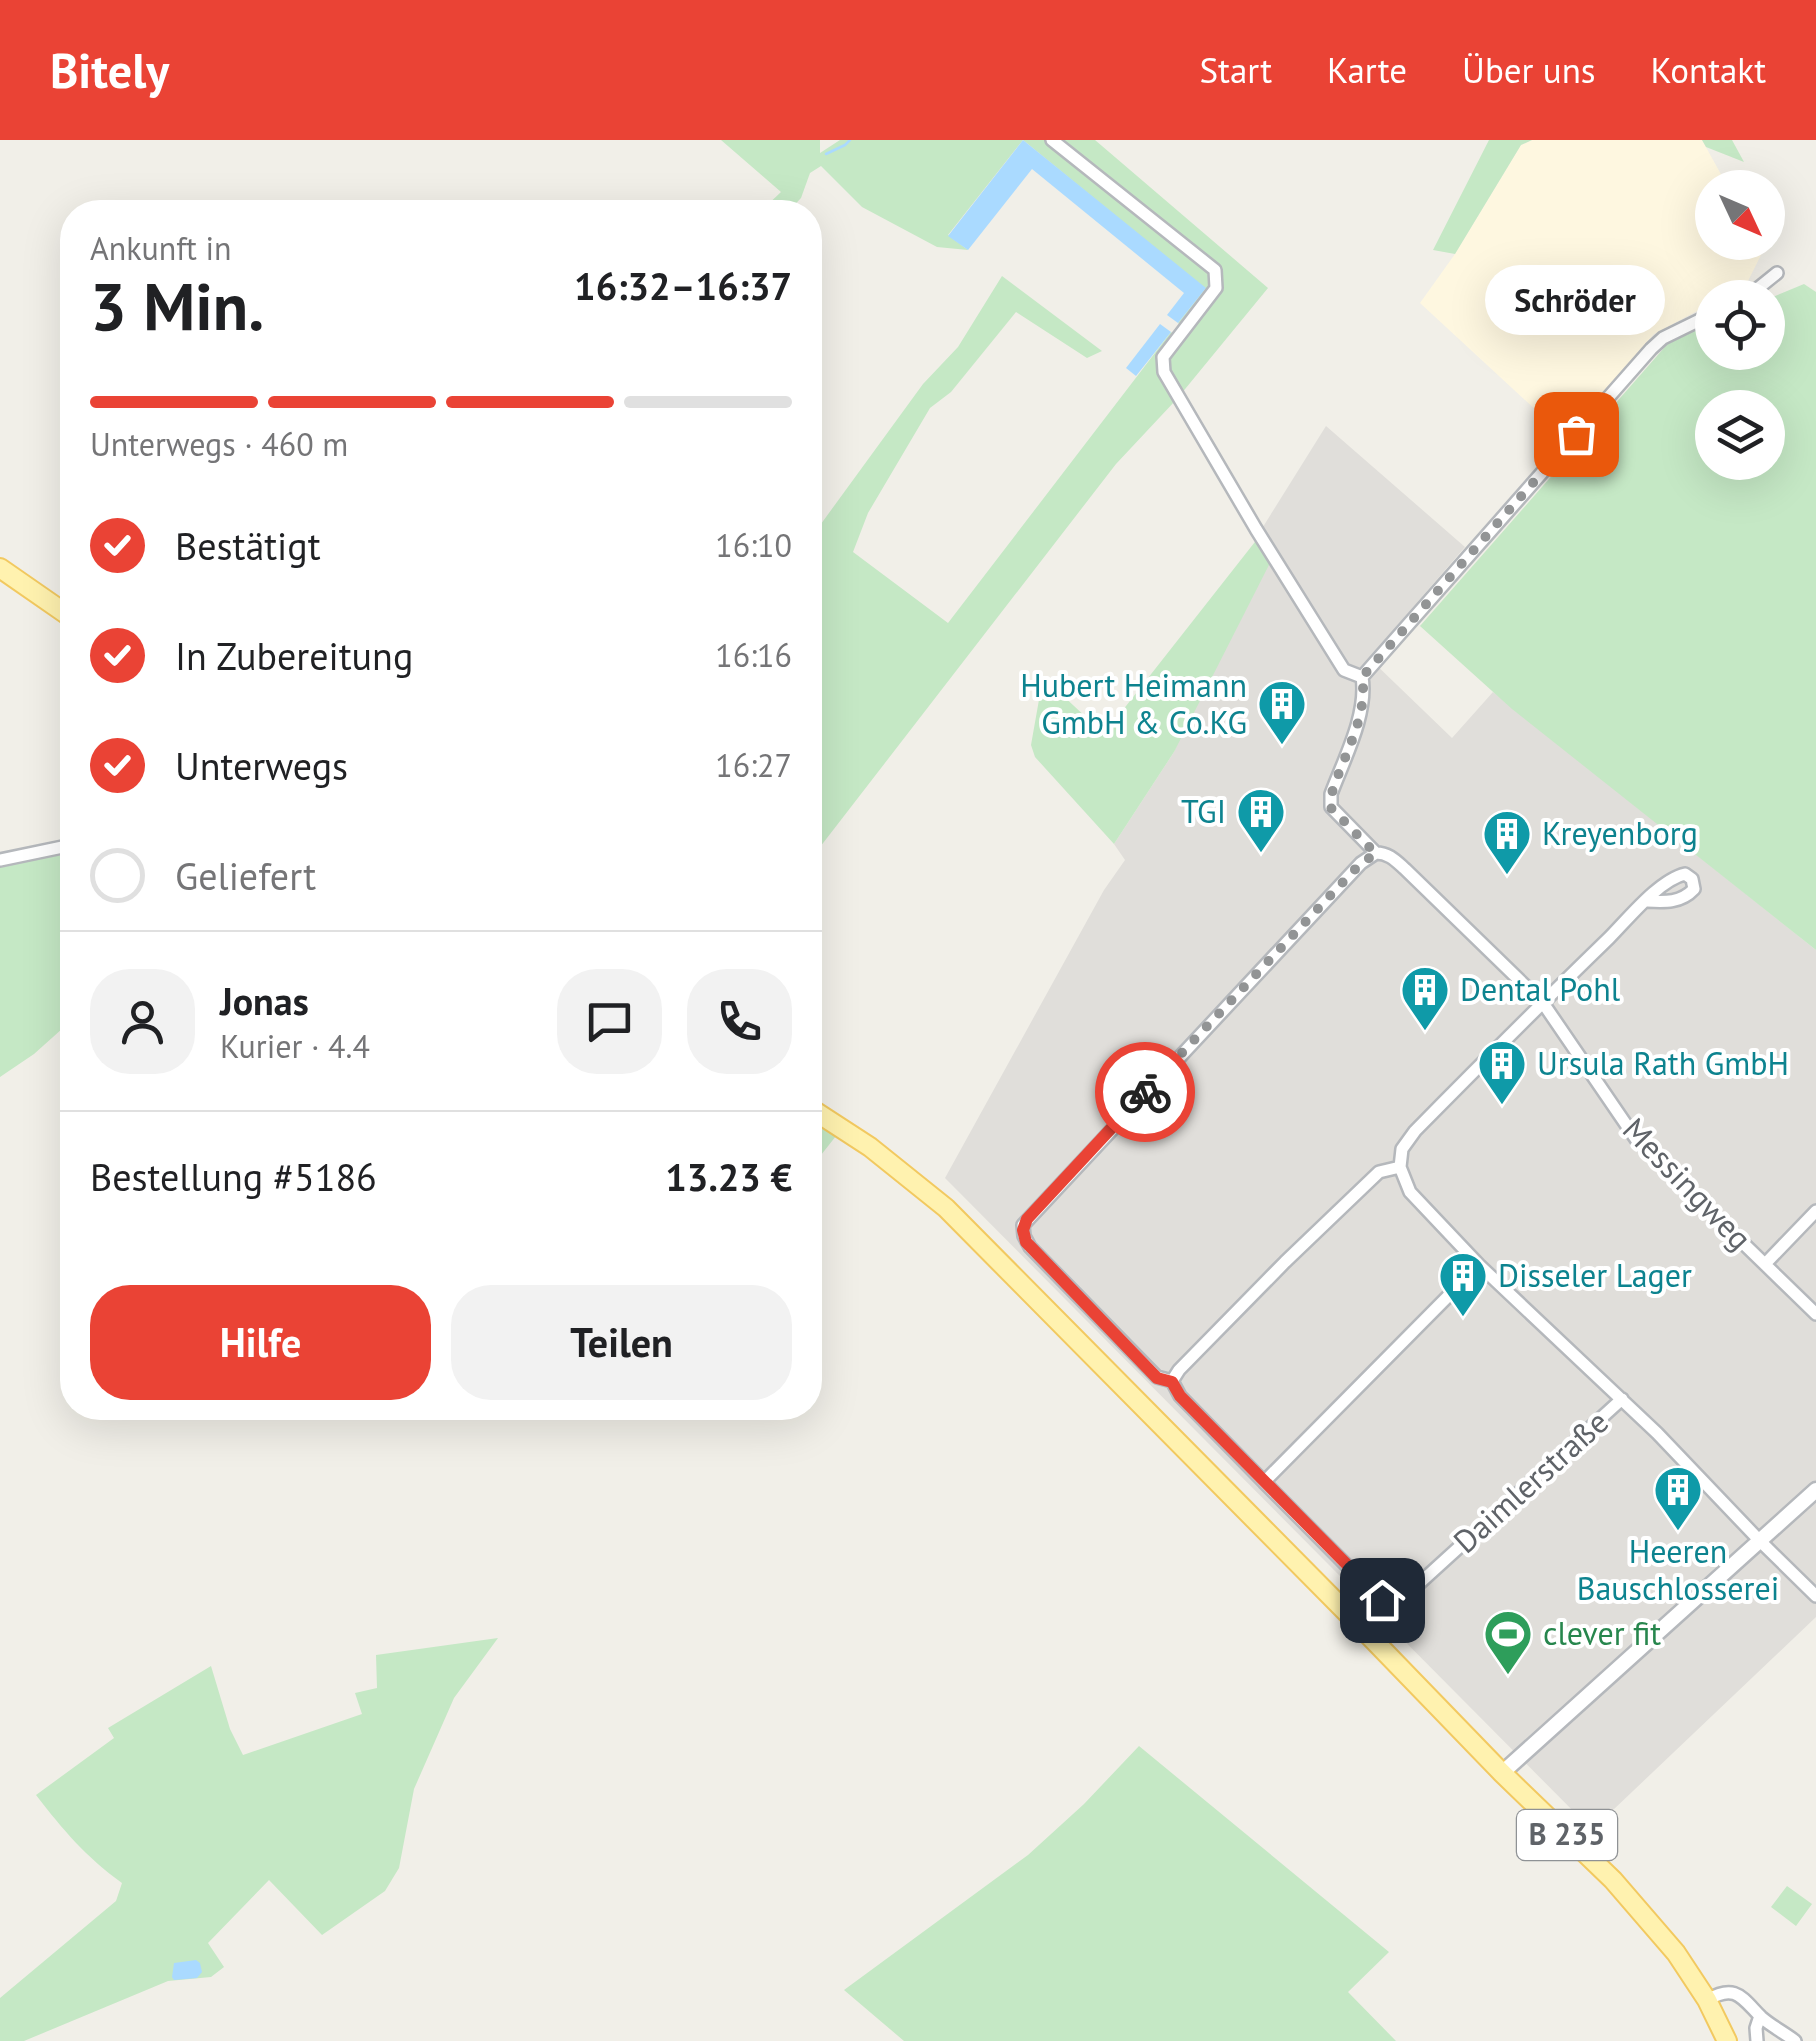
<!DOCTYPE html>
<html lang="de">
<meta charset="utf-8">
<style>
:root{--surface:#fff;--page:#f2f2f2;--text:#202124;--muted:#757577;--line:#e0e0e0;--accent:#ea4335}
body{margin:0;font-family:"PT Sans",sans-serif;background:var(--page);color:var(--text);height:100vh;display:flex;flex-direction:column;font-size:38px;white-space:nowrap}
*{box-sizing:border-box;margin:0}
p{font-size:32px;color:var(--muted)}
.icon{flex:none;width:55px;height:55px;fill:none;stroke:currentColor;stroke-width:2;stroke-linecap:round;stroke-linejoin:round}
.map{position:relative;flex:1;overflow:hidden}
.drawer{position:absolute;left:60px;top:60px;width:762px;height:1220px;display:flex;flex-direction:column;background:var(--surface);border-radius:40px;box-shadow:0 10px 40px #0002}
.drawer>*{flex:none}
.needle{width:65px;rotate:134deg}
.buttons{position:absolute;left:1695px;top:30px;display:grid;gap:20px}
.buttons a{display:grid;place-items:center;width:90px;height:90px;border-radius:50%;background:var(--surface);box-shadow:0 10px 40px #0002;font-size:50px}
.pin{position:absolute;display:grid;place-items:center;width:85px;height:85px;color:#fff;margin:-42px;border-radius:20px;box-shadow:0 5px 15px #0006}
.courier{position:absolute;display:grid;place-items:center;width:100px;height:100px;margin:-50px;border:8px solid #ea4335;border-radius:50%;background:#fff;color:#222;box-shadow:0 2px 12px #0007}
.bubble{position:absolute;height:70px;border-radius:35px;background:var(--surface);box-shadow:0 10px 40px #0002;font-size:32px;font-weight:700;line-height:70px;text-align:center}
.headline em{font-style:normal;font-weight:700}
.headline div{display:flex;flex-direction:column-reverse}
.headline{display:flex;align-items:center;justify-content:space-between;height:170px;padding:0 30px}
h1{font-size:65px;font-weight:700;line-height:75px}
.bar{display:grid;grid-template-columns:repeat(4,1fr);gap:15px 10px;align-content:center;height:120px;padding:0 30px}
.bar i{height:12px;border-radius:8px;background:var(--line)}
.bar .on{background:var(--accent)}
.bar p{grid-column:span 4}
.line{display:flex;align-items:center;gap:25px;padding:0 30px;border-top:2px solid var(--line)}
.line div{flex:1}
.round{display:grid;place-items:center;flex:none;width:105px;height:105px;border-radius:40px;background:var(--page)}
ol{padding:0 30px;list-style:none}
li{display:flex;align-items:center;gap:30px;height:110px}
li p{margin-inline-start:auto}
li .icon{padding:10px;border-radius:50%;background:var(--accent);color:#fff;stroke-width:4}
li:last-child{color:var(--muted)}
li i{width:55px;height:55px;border:5px solid var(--line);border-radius:50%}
.primary-button{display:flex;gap:20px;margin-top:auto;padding:20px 30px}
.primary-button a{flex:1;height:115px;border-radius:40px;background:var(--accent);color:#fff;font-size:40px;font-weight:700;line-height:115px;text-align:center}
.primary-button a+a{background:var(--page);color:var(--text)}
header{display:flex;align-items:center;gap:60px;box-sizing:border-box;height:140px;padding:0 50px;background:var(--accent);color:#fff}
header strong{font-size:48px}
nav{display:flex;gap:55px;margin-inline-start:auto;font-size:35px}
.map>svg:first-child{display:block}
</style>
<header>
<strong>Bitely</strong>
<nav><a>Start</a><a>Karte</a><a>Über uns</a><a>Kontakt</a></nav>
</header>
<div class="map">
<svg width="1816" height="1901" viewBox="0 0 1816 1901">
<rect width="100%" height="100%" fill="#f1efe8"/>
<!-- commercial -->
<path fill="#fef7e0" d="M1532 0H1702L1728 47 1712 48V102L1759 103 1763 111 1746 145 1723 157 1712 158V163L1654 194 1564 296 1420 163 1455 114 1521 5Z"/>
<!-- industrial -->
<path fill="#e0deda" d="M1326 286 1465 407 1369 518 1452 598 1493 552 1816 810V1477L1592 1690 945 1038 1104 750 1125 720 1114 704 1174 612 1261 390Z"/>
<!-- green -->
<path fill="#c5e8c5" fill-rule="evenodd" d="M721 0H820V13L840 0H1023L948 95 968 110 937 107 862 67 821 26 810 33 801 58 788 72H760L781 52Z
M1023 0H1046L1211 132 1213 147 1182 187 1178 183 1205 149Z
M1058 0H1095L1268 148 1181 254 1168 230 1167 218 1220 151 1219 128Z
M1489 0H1532L1521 5 1455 114 1433 110Z
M1702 0H1732L1744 22 1706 7Z
M1002 136 1102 211 1087 218 1016 172 951 252 930 268 868 373 853 412 948 483 1171 192 1175 195 1158 216 1175 261 1116 324 810 720V399L923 244 958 207Z
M1804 144 1816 152V810L1512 569 1420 486 1671 200 1712 182V212H1768V159ZM1712 268H1768V322H1712Z
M1258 398 1271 421 1174 612 1114 704 1035 617 1031 605 1043 537 1104 594Z
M72 713V880L34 914 0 937V726Z
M810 980 836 996 810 1029Z
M498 1498 454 1558 414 1649 399 1728 385 1751 322 1795 269 1740 208 1803 224 1827 211 1837 168 1841 24 1901H0V1858L116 1761 122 1743C86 1717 63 1690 36 1655L114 1598 108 1588 211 1526 230 1589 243 1615 362 1574 355 1553 377 1548 376 1515Z
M1139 1606 1389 1812 1348 1852 1396 1901H904L844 1850 1028 1715 1084 1664Z
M1787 1746 1812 1764 1796 1786 1771 1767Z"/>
<!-- water -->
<path fill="#aadaff" d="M1023 0 1206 148 1178 183 1167 175 1184 153 1032 29 968 110 948 96Z
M1160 184 1171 192 1136 236 1126 228Z
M196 1820 200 1823 202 1832 197 1838 174 1840 172 1837 174 1823Z"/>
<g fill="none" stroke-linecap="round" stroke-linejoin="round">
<!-- stream -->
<path stroke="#aadaff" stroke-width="2.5" d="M826 14 845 5 850 0"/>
<!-- minor casing -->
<g stroke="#b5b8bc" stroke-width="16">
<path id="minor" d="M1052 0 1215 130 1216 148 1163 217 1164 232 1256 389 1344 530 1362 537
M1746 158 1777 133
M1362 537C1368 574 1344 619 1331 654V667L1376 713C1389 713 1396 721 1405 729L1543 863 1636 999 1816 1174
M1362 537 1651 209 1663 198 1712 174
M0 720 72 705
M1647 761C1665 762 1681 763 1694 749L1692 739 1685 734C1659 740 1628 779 1609 798 1543 862 1479 926 1415 991L1402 1009 1400 1027 1410 1052 1479 1125 1657 1293 1760 1401 1816 1456
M1765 1124 1816 1071
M1479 1125 1264 1342 1382 1461 1391 1464 1401 1460 1622 1259
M1172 1241 1157 1237 1030 1107 1024 1096 1023 1085 1361 723 1376 713
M1172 1241 1179 1230 1285 1122 1379 1032 1400 1027
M1172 1241 1180 1256 1264 1342
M1707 1860C1736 1843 1742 1858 1761 1877 1771 1886 1785 1893 1795 1901
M1757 1901 1756 1888 1760 1876"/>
</g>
<!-- tertiary casing -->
<g stroke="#b5b8bc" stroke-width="19">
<path id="tertiary" d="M1502 1633 1816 1350"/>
</g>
<!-- primary casing -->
<g stroke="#f2c960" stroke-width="22">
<path id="primary" d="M0 428 72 478
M810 968 870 1007 946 1068 1353 1479 1502 1633 1613 1740 1676 1813 1707 1860 1727 1901"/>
</g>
<!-- minor -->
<use href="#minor" stroke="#fff" stroke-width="11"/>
<!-- tertiary -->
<use href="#tertiary" stroke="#fff" stroke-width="14"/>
<!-- primary -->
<use href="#primary" stroke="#fff2af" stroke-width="18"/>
</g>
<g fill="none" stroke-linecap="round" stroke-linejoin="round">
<!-- done -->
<path stroke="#929495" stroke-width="10" stroke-dasharray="0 18" d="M1145 952 1361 723 1376 714 1335 672 1331 668 1330 660C1340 620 1369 579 1362 537L1576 294"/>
<!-- route -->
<path stroke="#ea4335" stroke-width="12" d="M1145 952 1027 1079 1023 1090 1026 1102 1157 1238 1172 1242 1180 1256 1382 1460"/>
</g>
<!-- icons -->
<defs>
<g id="building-pin" transform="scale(2.5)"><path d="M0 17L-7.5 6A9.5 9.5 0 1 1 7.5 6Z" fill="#0f9aa8" stroke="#fff"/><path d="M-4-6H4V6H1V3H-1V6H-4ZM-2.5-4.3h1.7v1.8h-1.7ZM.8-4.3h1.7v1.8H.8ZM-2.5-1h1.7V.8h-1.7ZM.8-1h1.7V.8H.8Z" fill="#fff"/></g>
<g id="stadium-pin" transform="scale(2.5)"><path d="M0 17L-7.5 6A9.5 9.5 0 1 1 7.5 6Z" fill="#2e9e5b" stroke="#fff"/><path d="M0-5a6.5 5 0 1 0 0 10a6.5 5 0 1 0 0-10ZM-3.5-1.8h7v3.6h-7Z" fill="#fff"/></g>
</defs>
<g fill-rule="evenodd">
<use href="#building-pin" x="1282" y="564"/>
<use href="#building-pin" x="1261" y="672"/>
<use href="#building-pin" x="1507" y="694"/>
<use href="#building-pin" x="1425" y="850"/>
<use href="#building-pin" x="1502" y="924"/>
<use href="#building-pin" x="1463" y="1136"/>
<use href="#building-pin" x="1678" y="1350"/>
<use href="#stadium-pin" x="1508" y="1494"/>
</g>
<g text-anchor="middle" stroke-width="8" stroke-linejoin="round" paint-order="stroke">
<!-- shield labels -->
<rect fill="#fff" stroke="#8f9295" stroke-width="2.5" x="1517" y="1670" width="100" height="50" rx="8"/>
<g font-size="30" font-weight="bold" fill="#5f6368">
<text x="1567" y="1705">B 235</text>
</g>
<!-- culture labels -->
<g font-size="32" fill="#0d838f" stroke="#fff" text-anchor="start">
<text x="1247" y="557" text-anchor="end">Hubert Heimann<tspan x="1247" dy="37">GmbH &amp; Co.KG</tspan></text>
<text x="1226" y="683" text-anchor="end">TGI</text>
<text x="1542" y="705">Kreyenborg</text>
<text x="1460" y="861">Dental Pohl</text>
<text x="1537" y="935">Ursula Rath GmbH</text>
<text x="1498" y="1147">Disseler Lager</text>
<text x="1678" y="1423" text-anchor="middle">Heeren<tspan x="1678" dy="37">Bauschlosserei</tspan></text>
</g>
<!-- street labels -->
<g font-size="32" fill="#5f6368" stroke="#fff">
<text transform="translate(1687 1044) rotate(46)" y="11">Messingweg</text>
<text transform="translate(1531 1342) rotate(-42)" y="11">Daimlerstraße</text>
</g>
<!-- leisure labels -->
<g font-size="32" fill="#27864d" stroke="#fff" text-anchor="start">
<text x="1543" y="1505">clever fit</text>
</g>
</g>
</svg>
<div class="buttons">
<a><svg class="needle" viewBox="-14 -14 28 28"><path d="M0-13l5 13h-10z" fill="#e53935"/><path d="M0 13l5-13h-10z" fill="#757577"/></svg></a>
<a><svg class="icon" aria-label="locate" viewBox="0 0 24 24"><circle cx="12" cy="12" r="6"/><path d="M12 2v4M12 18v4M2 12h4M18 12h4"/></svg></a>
<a><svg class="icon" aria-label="layers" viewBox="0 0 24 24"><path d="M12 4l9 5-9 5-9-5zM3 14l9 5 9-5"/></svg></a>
</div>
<div class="pin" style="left:1576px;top:294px;background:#ea580c"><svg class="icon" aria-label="bag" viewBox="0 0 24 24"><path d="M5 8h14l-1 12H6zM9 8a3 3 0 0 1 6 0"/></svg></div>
<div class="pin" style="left:1382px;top:1460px;background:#1f2937"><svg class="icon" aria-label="home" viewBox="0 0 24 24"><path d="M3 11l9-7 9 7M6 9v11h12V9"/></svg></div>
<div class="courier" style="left:1145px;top:952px"><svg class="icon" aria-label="bike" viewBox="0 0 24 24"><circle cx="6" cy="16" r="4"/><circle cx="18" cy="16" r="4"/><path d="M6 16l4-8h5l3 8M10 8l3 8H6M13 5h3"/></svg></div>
<div class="bubble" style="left:1485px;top:125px;width:180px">Schröder</div>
<section class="drawer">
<div class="headline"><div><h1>3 Min.</h1><p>Ankunft in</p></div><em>16:32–16:37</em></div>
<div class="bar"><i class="on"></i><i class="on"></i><i class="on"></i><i></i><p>Unterwegs · 460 m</p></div>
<ol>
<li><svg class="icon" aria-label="check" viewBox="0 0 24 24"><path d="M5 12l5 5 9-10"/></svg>Bestätigt<p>16:10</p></li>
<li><svg class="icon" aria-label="check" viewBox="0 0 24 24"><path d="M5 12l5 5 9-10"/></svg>In Zubereitung<p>16:16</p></li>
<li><svg class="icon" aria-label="check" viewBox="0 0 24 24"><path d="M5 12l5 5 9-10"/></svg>Unterwegs<p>16:27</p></li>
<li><i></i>Geliefert</li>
</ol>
<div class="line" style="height:180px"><a class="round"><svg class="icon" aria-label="person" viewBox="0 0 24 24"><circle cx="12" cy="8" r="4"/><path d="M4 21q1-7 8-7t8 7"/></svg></a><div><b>Jonas</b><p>Kurier · 4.4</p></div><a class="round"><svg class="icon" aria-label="chat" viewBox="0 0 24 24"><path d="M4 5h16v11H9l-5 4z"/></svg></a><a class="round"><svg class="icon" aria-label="phone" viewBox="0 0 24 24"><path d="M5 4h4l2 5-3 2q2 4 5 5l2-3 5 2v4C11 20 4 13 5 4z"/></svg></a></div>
<div class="line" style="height:130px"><div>Bestellung #5186</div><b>13.23 €</b></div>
<div class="primary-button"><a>Hilfe</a><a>Teilen</a></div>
</section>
</div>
